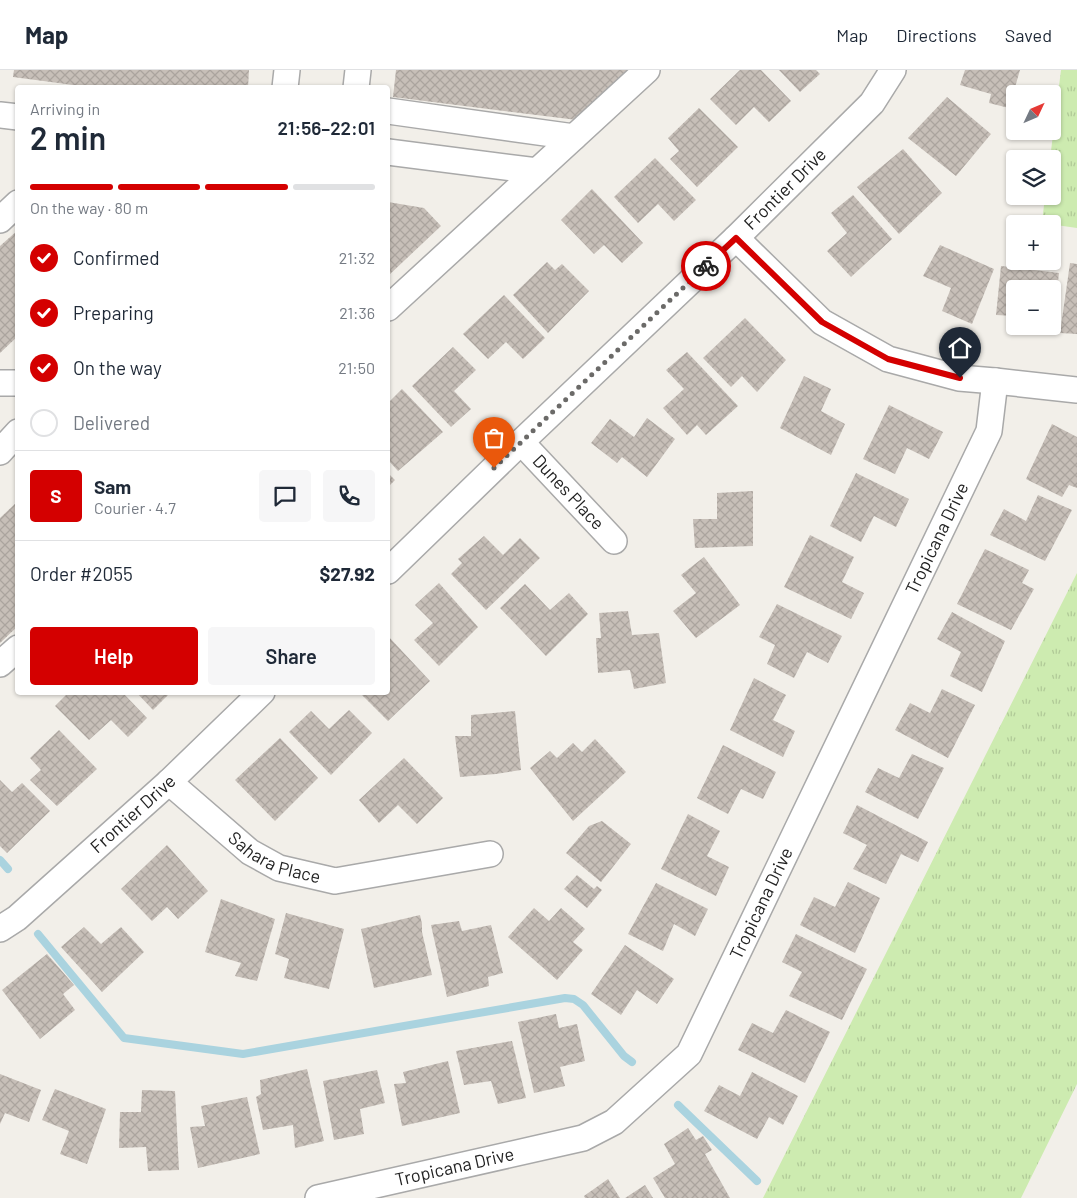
<!DOCTYPE html>
<meta charset="utf-8">
<style>
:root{--surface:#fff;--page:#f6f6f7;--text:#1f2937;--muted:#747a83;--line:#e0e1e3;--accent:#d40000}
body{margin:0;font-family:Barlow,sans-serif;background:var(--page);color:var(--text);height:100vh;display:flex;flex-direction:column;font-size:19px;white-space:nowrap}
*{box-sizing:border-box;margin:0}
p{font-size:16px;color:var(--muted)}
.icon{flex:none;width:28px;height:28px;fill:none;stroke:currentColor;stroke-width:2;stroke-linecap:round;stroke-linejoin:round}
.map{position:relative;flex:1;overflow:hidden}
.drawer{position:absolute;left:15px;top:15px;width:375px;height:610px;display:flex;flex-direction:column;background:var(--surface);border-radius:5px;box-shadow:0 1px 4px #0004}
.drawer>*{flex:none}
.needle{width:32px;rotate:46deg}
.controls{position:absolute;left:1006px;top:15px;display:grid;gap:10px}
.controls a{display:grid;place-items:center;width:55px;height:55px;border-radius:5px;background:var(--surface);box-shadow:0 1px 4px #0004;font-size:25px}
.pin{position:absolute;display:grid;place-items:center;width:42px;height:42px;color:#fff;margin:-51px -21px;border-radius:50% 50% 50% 0;rotate:-45deg;box-shadow:0 0 5px #0007}
.pin .icon{rotate:45deg}
.courier{position:absolute;display:grid;place-items:center;width:50px;height:50px;margin:-25px;border:4px solid #d40000;border-radius:50%;background:#fff;color:#222;box-shadow:0 1px 6px #0007}
.overview em{font-style:normal;font-weight:600}
.overview div{display:flex;flex-direction:column-reverse}
.overview{display:flex;align-items:center;justify-content:space-between;height:85px;padding:0 15px}
h1{font-size:32px;font-weight:600;line-height:38px}
.bar{display:grid;grid-template-columns:repeat(4,1fr);gap:8px 5px;align-content:center;height:60px;padding:0 15px}
.bar i{height:6px;border-radius:4px;background:var(--line)}
.bar .selected{background:var(--accent)}
.bar p{grid-column:span 4}
.line{display:flex;align-items:center;gap:12px;padding:0 15px;border-top:1px solid var(--line)}
.line div{flex:1}
.round{display:grid;place-items:center;flex:none;width:52px;height:52px;border-radius:5px;background:var(--page)}
ol{padding:0 15px;list-style:none}
li{display:flex;align-items:center;gap:15px;height:55px}
li p{margin-inline-start:auto}
li .icon{padding:5px;border-radius:50%;background:var(--accent);color:#fff;stroke-width:4}
li:last-child{color:var(--muted)}
li i{width:28px;height:28px;border:2px solid var(--line);border-radius:50%}
.primary-button{display:flex;gap:10px;margin-top:auto;padding:10px 15px}
.primary-button a{flex:1;height:58px;border-radius:5px;background:var(--accent);color:#fff;font-size:20px;font-weight:600;line-height:58px;text-align:center}
.primary-button a+a{background:var(--page);color:var(--text)}
header{display:flex;align-items:center;gap:30px;box-sizing:border-box;height:70px;padding:0 25px;background:var(--surface);border-bottom:1px solid var(--line)}
header strong{font-size:24px}
nav{display:flex;gap:28px;margin-inline-start:auto;font-size:18px}
.map>svg:first-child{display:block}
</style>
<header>
<strong>Map</strong>
<nav><a>Map</a><a>Directions</a><a>Saved</a></nav>
</header>
<div class="map">
<svg width="1077" height="1128" viewBox="0 0 1077 1128">
<defs>
<pattern id="grass-tufts" width="24" height="20" patternUnits="userSpaceOnUse" patternTransform="scale(1.25)"><rect width="24" height="20" fill="#cdebb0"/><path d="M3 7l-1-3M5 7V3M7 7l1-3M15 17l-1-3M17 17v-4M19 17l1-3" fill="none" stroke="#b0c997"/></pattern>
<pattern id="building-cross-hatch" width="8" height="8" patternUnits="userSpaceOnUse" patternTransform="scale(1.25)"><rect width="8" height="8" fill="#c7bfb8"/><path d="M0 0l8 8M0 8l8-8" fill="none" stroke="#aba49e"/></pattern>
</defs>
<rect width="100%" height="100%" fill="#f2efe9"/>
<!-- grass -->
<path fill="url(#grass-tufts)" d="M1061 0H1077V158L1042 153 1045 126H1052V89H1050Z
M1077 503V1014L1021 1128H763Z"/>
<g fill="none" stroke-linecap="round" stroke-linejoin="round">
<!-- stream -->
<path stroke="#aad3df" stroke-width="8" d="M0 790 8 799
M38 864 124 968 243 984 565 928 574 929 583 935 624 986 632 992
M678 1035 757 1111"/>
</g>
<!-- building -->
<path fill="url(#building-cross-hatch)" d="M14 0H249L248 18H96L13 7Z
M396 0H628L577 50 393 27Z
M740 0H761L791 31 769 52 754 37 736 55 710 29Z
M779 0H816L820 4 800 22Z
M965 0H1020L1009 38 989 33 991 24 960 15Z
M947 27 991 64 956 106 908 68Z
M699 38 738 77 697 117 670 89 679 81 668 68Z
M903 79 942 123 899 164 857 117Z
M655 88 696 130 674 151 658 134 638 153 614 127Z
M592 119 643 173 622 193 604 175 594 184 561 150Z
M853 125 892 169 851 207 827 181 847 163 831 143Z
M388 132 424 138 441 156 388 206Z
M18 160V266L0 283V176Z
M940 175 994 199 972 254 942 241 951 218 923 206Z
M547 192 555 200 562 194 589 221 548 263 513 225Z
M1070 193 1077 194V264L1060 263Z
M1001 196 1059 203 1054 249H1052V219H1015V246L996 245Z
M504 225 545 268 523 289 506 272 488 289 463 264Z
M745 248 786 290 757 322 742 306 731 317 703 288Z
M1023 256H1053L1052 261 1023 259Z
M453 277 476 300 454 321 471 339 451 357 412 316Z
M687 282 738 336 706 365 697 355 687 365 663 338 684 319 666 300Z
M804 306 831 319 821 341 845 354 831 385 780 358Z
M402 319 443 362 398 401 388 390V333Z
M889 335 943 362 929 389 907 378 895 404 863 389Z
M647 348 675 369 647 407 622 387 617 393 591 373 610 349 634 367Z
M1052 354 1077 367V418L1069 415 1062 427 1026 409Z
M388 403 395 410 388 417Z
M856 403 909 429 896 457 874 446 861 472 830 456Z
M753 421V476L695 478 693 449H717V423Z
M1038 425 1072 440 1045 491 990 465 1004 439 1026 451Z
M18 431V556L0 573V448Z
M810 465 854 487 842 512 864 523 851 549 784 517Z
M484 466 503 485 520 468 540 488 486 540 451 504 462 493 458 489Z
M985 479 1029 500 1022 513 1034 519 1011 560 957 534Z
M704 487 740 535 696 568 673 541 696 523 681 505Z
M439 513 478 557 439 596 414 570 433 553 415 535Z
M525 514 550 540 569 523 588 544 546 586 500 538Z
M777 534 842 566 828 593 807 582 794 608 767 594 775 575 759 567Z
M628 541 632 565 659 563 666 613 634 619 630 600 598 603 596 568H601L599 543Z
M952 542 1005 571 982 622 950 606 961 582 937 569Z
M388 566 430 611 388 651 362 625 365 622H388Z
M754 608 786 625 773 650 795 661 783 687 730 660Z
M942 619 975 635 948 688 895 660 910 633 930 643Z
M69 622H122L147 648 128 667 111 650 89 670 55 636Z
M136 622H171L153 640Z
M349 640 372 663 331 705 289 662 311 641 329 659Z
M515 641 521 700 496 704 460 707 455 666H471V645Z
M59 660 97 699 57 736 30 710 41 700 30 688Z
M280 668 318 708 275 751 235 710Z
M595 669 626 702 573 751 530 698 550 681 557 688 573 673 582 682Z
M723 675 776 702 763 729 741 719 728 744 697 728Z
M912 684 944 698 918 749 865 722 878 698 899 708Z
M404 688 443 728 417 754 398 735 379 753 359 730Z
M0 710 12 722 22 713 50 741 7 783 0 776Z
M857 735 928 772 918 792 901 784 886 814 853 799 867 775 843 763Z
M688 744 720 761 707 786 729 797 716 826 661 799Z
M602 751 631 774 601 812 566 783 589 756Z
M167 775 208 821 178 849 167 837 152 851 121 819Z
M577 805 594 819 597 816 602 820 587 838 564 819Z
M848 812 880 828 855 883 800 855 814 827 835 837Z
M656 813 708 839 695 866 674 854 663 881 628 864Z
M221 829 275 849 257 911 235 906 241 893 205 882Z
M534 838 549 851 561 838 585 859 573 872 583 880 557 910 508 867Z
M286 843 344 859 329 919 284 908 289 889 275 884Z
M420 845 422 854V862L432 905 374 918 361 859Z
M459 851 462 861 491 855 503 903 488 907 489 916 447 927 431 855Z
M84 857 101 874 121 857 144 882 102 922 61 877Z
M796 864 867 899 842 950 789 926 802 902 782 892Z
M625 875 674 909 657 934 637 920 621 945 591 924Z
M47 884 74 915 63 924 75 940 40 969 2 920Z
M786 940 830 962 805 1013 738 980 752 953 773 963Z
M556 944 559 958 577 954 585 991 560 997 565 1016 534 1023 518 952Z
M512 971 526 1028 498 1034 491 1011 464 1015 456 981Z
M448 991 460 1043 402 1056 394 1014 406 1013 403 1002Z
M307 999 324 1071 295 1078 293 1055 263 1060 256 1027 261 1024 260 1010Z
M377 1000 385 1033 360 1039 364 1064 334 1070 323 1011Z
M752 1002 798 1026 783 1055 769 1047 757 1069 704 1041 719 1015 740 1026Z
M0 1004 41 1020 29 1052 5 1043 0 1054Z
M55 1019 106 1039 87 1094 60 1084 69 1061 42 1050Z
M142 1020 175 1021 179 1100 148 1101 146 1077 119 1078 120 1042H141Z
M247 1027 260 1084 198 1098 190 1057 205 1056 201 1036Z
M688 1058 696 1070 703 1066 712 1080 705 1084 730 1128H665L653 1108 675 1094 664 1074Z
M608 1109 620 1128H585L584 1126Z
M645 1115 653 1128H625Z"/>
<g fill="none" stroke-linecap="round" stroke-linejoin="round">
<!-- minor casing -->
<g stroke="#a9a9a9" stroke-width="28">
<g id="minor">
<path d="M285 18 287 0"/>
<path d="M356 18 358 0"/>
<path d="M388 41 574 67"/>
<path d="M0 45 18 47"/>
<path d="M388 82 537 101"/>
<path d="M0 150 18 133"/>
<path d="M736 168 822 252 888 289 959 308 995 311 1077 320"/>
<path d="M388 238 647 0"/>
<path d="M0 313H18"/>
<path id="s1" d="M521 372 614 471"/>
<path d="M0 382 18 362"/>
<path id="s2" d="M388 501 521 372 736 168 872 33 893 0"/>
<path d="M0 594 18 578"/>
<path id="s3" d="M169 712 250 782 279 798 335 811 490 784"/>
<path id="s4" d="M0 859 17 848 169 712 262 622"/>
<path id="s5" d="M318 1128 583 1068 614 1052 689 984 989 361 995 311"/>
</g>
</g>
<!-- minor -->
<use href="#minor" stroke="#fff" stroke-width="25"/>
</g>
<g fill="none" stroke-linecap="round" stroke-linejoin="round">
<!-- done -->
<path stroke="#6b6a68" stroke-width="5" stroke-dasharray="0 9" d="M494 398 706 196"/>
<!-- route -->
<path stroke="#d40000" stroke-width="6" d="M706 196 736 168 822 252 888 289 960 308"/>
</g>
<g text-anchor="middle" stroke-width="4.5" stroke-linejoin="round" paint-order="stroke">
<!-- street labels -->
<g font-size="18" fill="#222" stroke="#fff">
<text dy="6" stroke="none"><textPath href="#s2" startOffset="551">Frontier Drive</textPath></text>
<text dy="6" stroke="none"><textPath href="#s1" startOffset="69">Dunes Place</textPath></text>
<text dy="6" stroke="none"><textPath href="#s5" startOffset="980">Tropicana Drive</textPath></text>
<text dy="6" stroke="none"><textPath href="#s4" startOffset="176">Frontier Drive</textPath></text>
<text dy="6" stroke="none"><textPath href="#s3" startOffset="132">Sahara Place</textPath></text>
<text dy="6" stroke="none"><textPath href="#s5" startOffset="575">Tropicana Drive</textPath></text>
<text dy="6" stroke="none"><textPath href="#s5" startOffset="140">Tropicana Drive</textPath></text>
</g>
</g>
</svg>
<div class="controls">
<a><svg class="needle" viewBox="-14 -14 28 28"><path d="M0-13l5 13h-10z" fill="#e53935"/><path d="M0 13l5-13h-10z" fill="#747a83"/></svg></a>
<a><svg class="icon" aria-label="layers" viewBox="0 0 24 24"><path d="M12 4l9 5-9 5-9-5zM3 14l9 5 9-5"/></svg></a>
<a>+</a>
<a>−</a>
</div>
<div class="pin" style="left:494px;top:398px;background:#ea580c"><svg class="icon" aria-label="bag" viewBox="0 0 24 24"><path d="M5 8h14l-1 12H6zM9 8a3 3 0 0 1 6 0"/></svg></div>
<div class="pin" style="left:960px;top:308px;background:#1f2937"><svg class="icon" aria-label="home" viewBox="0 0 24 24"><path d="M3 11l9-7 9 7M6 9v11h12V9"/></svg></div>
<div class="courier" style="left:706px;top:196px"><svg class="icon" aria-label="bike" viewBox="0 0 24 24"><circle cx="6" cy="16" r="4"/><circle cx="18" cy="16" r="4"/><path d="M6 16l4-8h5l3 8M10 8l3 8H6M13 5h3"/></svg></div>
<section class="drawer">
<div class="overview"><div><h1>2 min</h1><p>Arriving in</p></div><em>21:56–22:01</em></div>
<div class="bar"><i class="selected"></i><i class="selected"></i><i class="selected"></i><i></i><p>On the way · 80 m</p></div>
<ol>
<li><svg class="icon" aria-label="check" viewBox="0 0 24 24"><path d="M5 12l5 5 9-10"/></svg>Confirmed<p>21:32</p></li>
<li><svg class="icon" aria-label="check" viewBox="0 0 24 24"><path d="M5 12l5 5 9-10"/></svg>Preparing<p>21:36</p></li>
<li><svg class="icon" aria-label="check" viewBox="0 0 24 24"><path d="M5 12l5 5 9-10"/></svg>On the way<p>21:50</p></li>
<li><i></i>Delivered</li>
</ol>
<div class="line" style="height:90px"><b class="round" style="background:var(--accent);color:#fff">S</b><div><b>Sam</b><p>Courier · 4.7</p></div><a class="round"><svg class="icon" aria-label="chat" viewBox="0 0 24 24"><path d="M4 5h16v11H9l-5 4z"/></svg></a><a class="round"><svg class="icon" aria-label="phone" viewBox="0 0 24 24"><path d="M5 4h4l2 5-3 2q2 4 5 5l2-3 5 2v4C11 20 4 13 5 4z"/></svg></a></div>
<div class="line" style="height:65px"><div>Order #2055</div><b>$27.92</b></div>
<div class="primary-button"><a>Help</a><a>Share</a></div>
</section>
</div>
